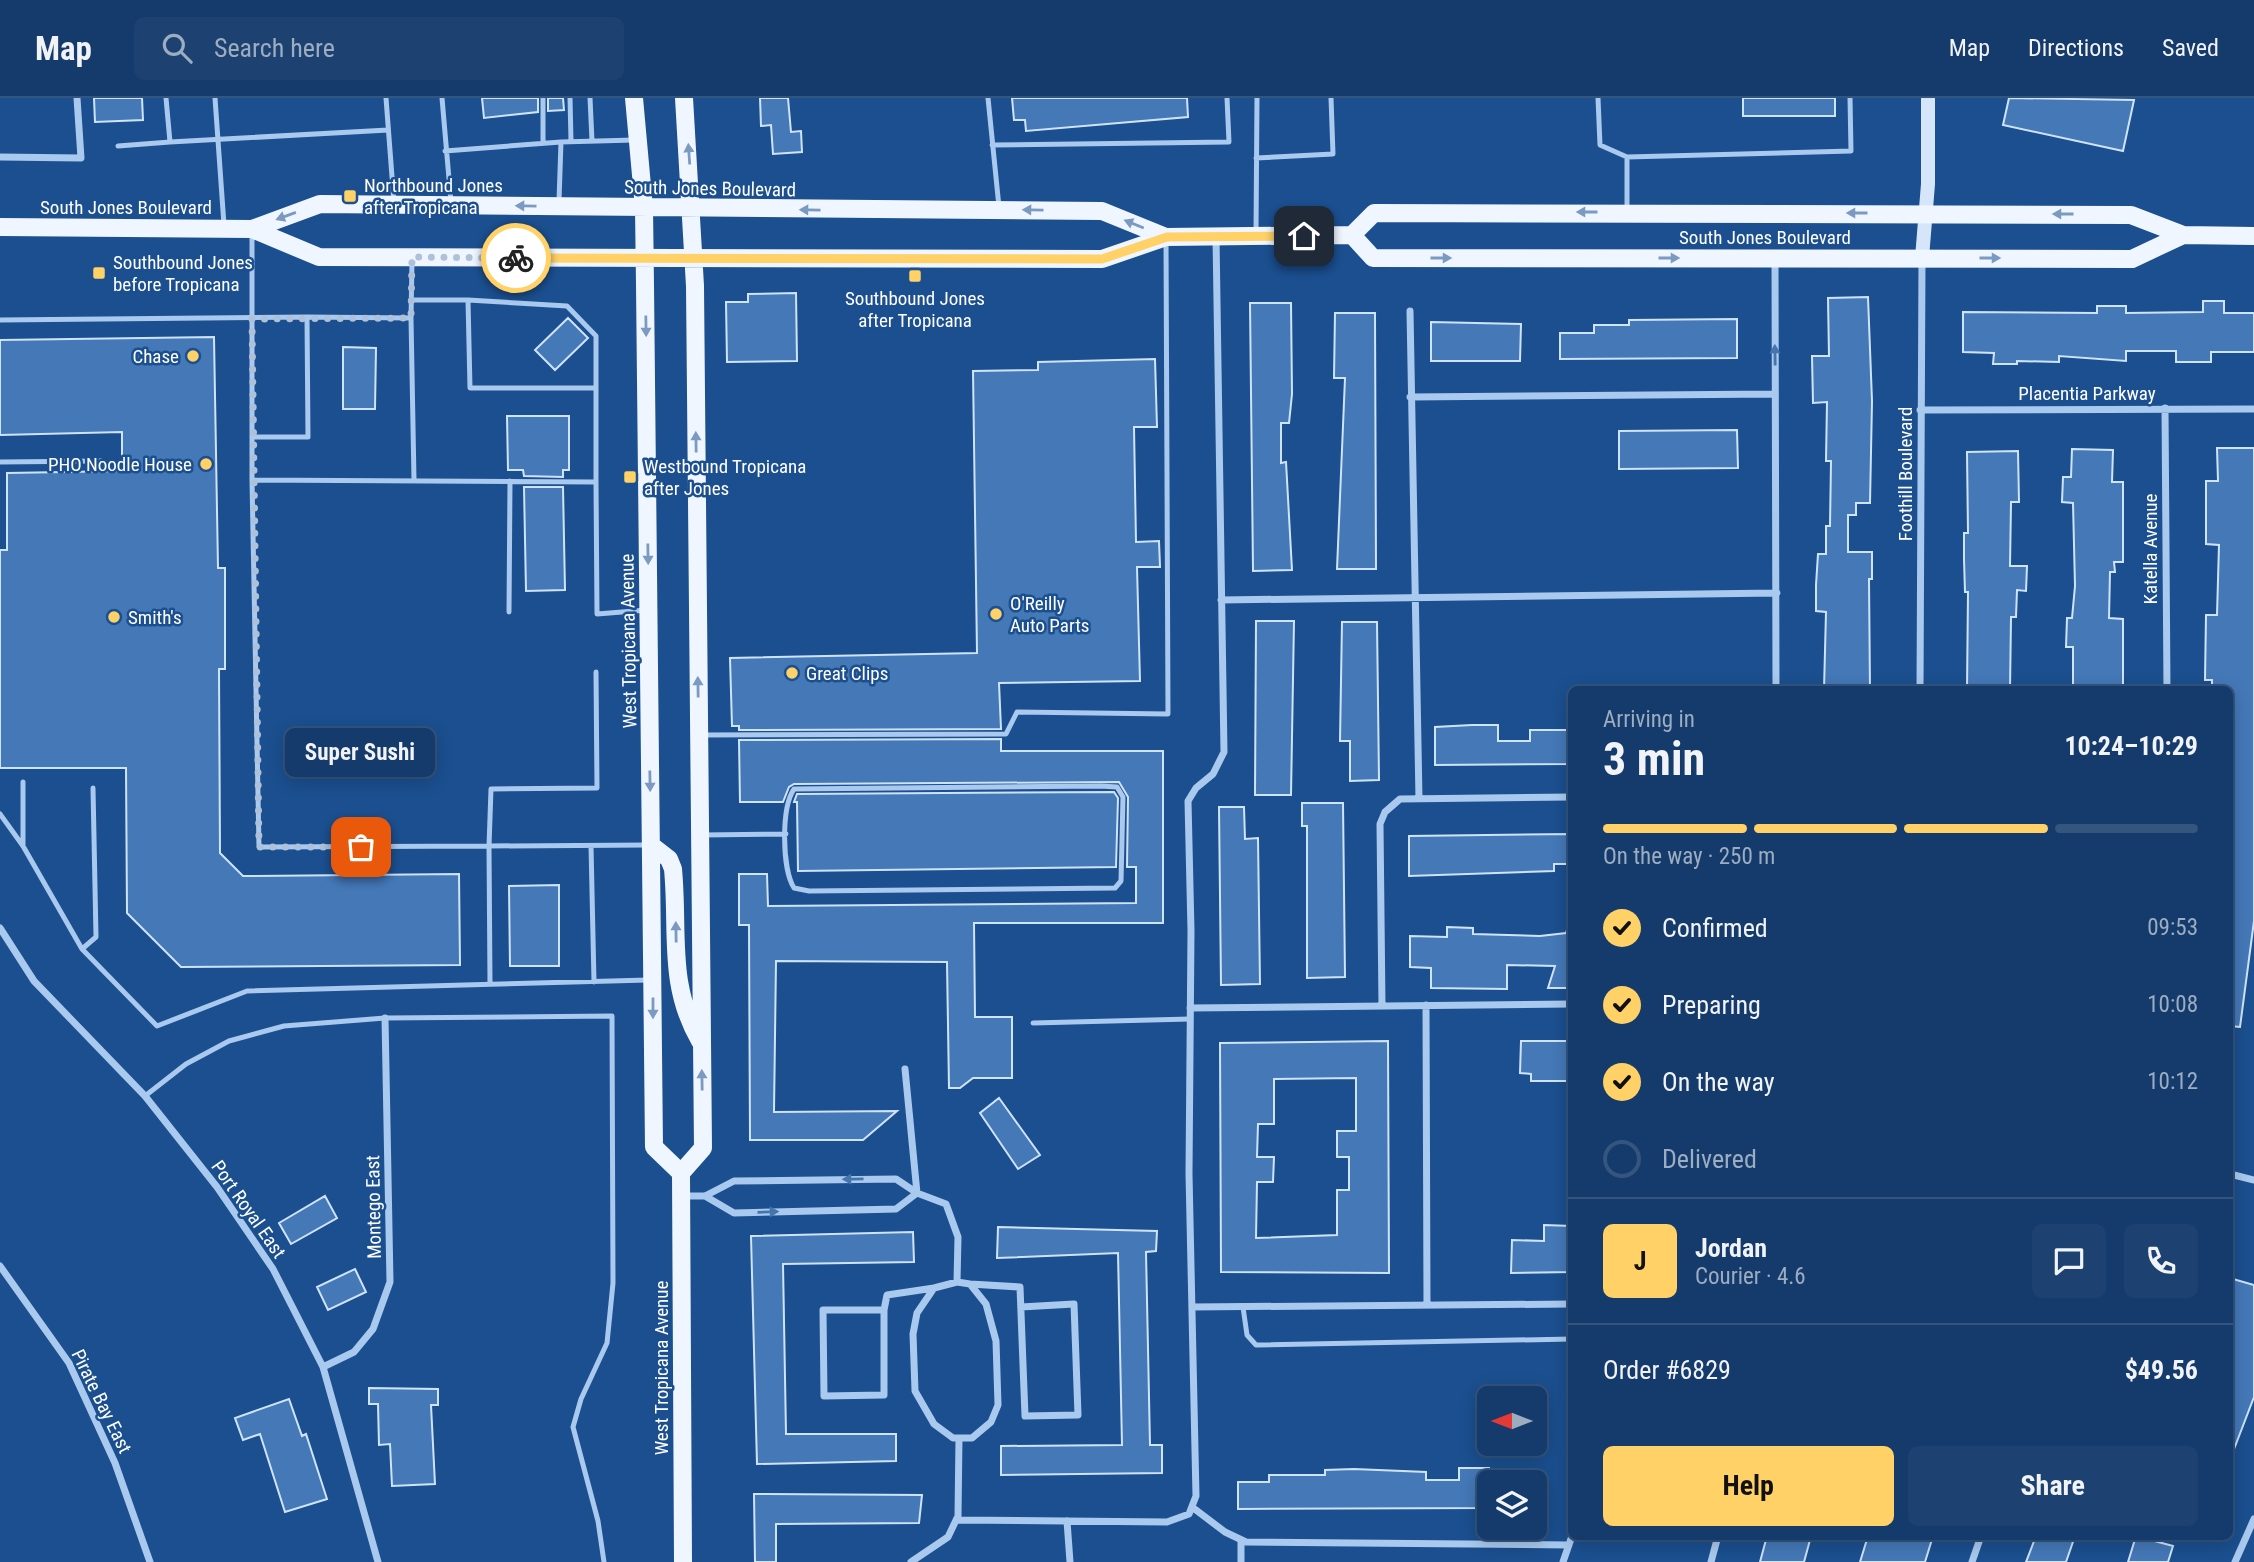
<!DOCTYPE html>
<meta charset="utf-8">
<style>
:root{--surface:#143b6b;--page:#1d4271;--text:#f1f3f6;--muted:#9dadc1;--line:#33557e;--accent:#ffd166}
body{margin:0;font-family:"Roboto Condensed",sans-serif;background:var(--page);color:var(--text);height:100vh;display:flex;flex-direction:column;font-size:26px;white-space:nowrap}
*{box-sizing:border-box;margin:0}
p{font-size:23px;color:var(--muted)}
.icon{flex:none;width:38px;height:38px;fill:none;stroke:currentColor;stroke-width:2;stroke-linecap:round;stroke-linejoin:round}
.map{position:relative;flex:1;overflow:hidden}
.side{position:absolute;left:1568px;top:588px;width:665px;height:854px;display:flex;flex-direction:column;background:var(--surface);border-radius:10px;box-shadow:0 4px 18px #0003,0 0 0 2px var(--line)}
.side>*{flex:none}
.needle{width:46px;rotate:270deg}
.tools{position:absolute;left:1477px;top:1288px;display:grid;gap:14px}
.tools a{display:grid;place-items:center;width:70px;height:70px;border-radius:10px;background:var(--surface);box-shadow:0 4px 18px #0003,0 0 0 2px var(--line);font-size:35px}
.pin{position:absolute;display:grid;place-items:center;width:60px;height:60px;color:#fff;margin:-30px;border-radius:14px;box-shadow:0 4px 10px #0006}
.courier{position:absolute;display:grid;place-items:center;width:70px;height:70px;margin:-35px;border:5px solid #ffd166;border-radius:50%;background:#fff;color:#222;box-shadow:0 2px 9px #0007}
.bubble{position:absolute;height:49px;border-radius:10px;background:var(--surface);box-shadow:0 4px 18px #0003,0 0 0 2px var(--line);font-size:23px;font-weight:700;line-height:49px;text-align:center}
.summary em{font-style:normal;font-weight:700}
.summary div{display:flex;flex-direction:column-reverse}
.summary{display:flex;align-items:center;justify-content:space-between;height:119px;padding:0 35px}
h1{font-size:46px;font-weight:700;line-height:52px}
.bar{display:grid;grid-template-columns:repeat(4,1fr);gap:10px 7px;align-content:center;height:84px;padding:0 35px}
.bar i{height:9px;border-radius:5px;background:var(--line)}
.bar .current{background:var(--accent)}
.bar p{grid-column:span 4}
.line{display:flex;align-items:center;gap:18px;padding:0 35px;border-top:2px solid var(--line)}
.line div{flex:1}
.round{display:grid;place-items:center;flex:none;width:74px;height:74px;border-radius:10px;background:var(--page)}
ol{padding:0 35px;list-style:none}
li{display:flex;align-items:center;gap:21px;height:77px}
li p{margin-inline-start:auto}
li .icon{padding:7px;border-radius:50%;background:var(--accent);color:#111;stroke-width:4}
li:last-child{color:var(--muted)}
li i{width:38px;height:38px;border:4px solid var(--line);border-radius:50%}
.action{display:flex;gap:14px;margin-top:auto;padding:14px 35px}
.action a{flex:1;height:80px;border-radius:10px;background:var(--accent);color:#111;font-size:28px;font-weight:700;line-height:80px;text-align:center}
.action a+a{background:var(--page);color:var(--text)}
header{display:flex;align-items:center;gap:42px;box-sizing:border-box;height:98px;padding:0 35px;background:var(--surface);border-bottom:2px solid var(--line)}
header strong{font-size:33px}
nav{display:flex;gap:38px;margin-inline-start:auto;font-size:24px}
.search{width:490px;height:63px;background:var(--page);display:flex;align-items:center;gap:18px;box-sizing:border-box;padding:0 24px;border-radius:10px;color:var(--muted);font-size:26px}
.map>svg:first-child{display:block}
</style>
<header>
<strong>Map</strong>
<div class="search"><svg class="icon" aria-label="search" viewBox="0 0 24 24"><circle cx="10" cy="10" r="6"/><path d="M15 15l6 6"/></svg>Search here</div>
<nav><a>Map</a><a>Directions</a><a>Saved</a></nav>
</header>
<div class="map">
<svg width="2254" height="1464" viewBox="0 0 2254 1464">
<rect width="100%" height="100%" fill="#1b4f8f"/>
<!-- building -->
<path fill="#4478b7" stroke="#cfe3fa" stroke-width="2" fill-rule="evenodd" d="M94 0H142L143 22 95 24Z
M482 0H538V14L484 20Z
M548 0H563L564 12 548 13Z
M760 0H788L791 34 801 33 802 54 773 56 771 27 761 28Z
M1012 0H1187L1188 19 1026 33 1025 22H1014Z
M1743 0H1835V18H1743Z
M2009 0 2134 2 2123 53 2003 27Z
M796 195 797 263 727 264 726 204H748V196Z
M1868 199 1872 303 1870 405H1856V417H1848V454H1872V481H1869L1870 592H1824L1826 514 1816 513V487L1818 456H1826V428H1830L1831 363H1826L1827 304 1813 305 1812 258H1829L1828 200Z
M2203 203H2224V215H2254V254H2211V264H2176V253H2126V263L2059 258V264L2017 263V266H1993L1994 255 1963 254V214L2097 215V208H2126V215L2203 214Z
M1250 205H1291L1292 296 1289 325H1281V365L1286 364 1292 472 1253 473Z
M1335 215H1375L1376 471H1337L1345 280H1334Z
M568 220 588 240 555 272 535 252Z
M1737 221V260L1560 261V235H1594V227H1629V222Z
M1431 224 1521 226 1520 263H1431Z
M214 239 218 470H225V571H219L220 755 243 778 459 776 460 867 181 869 127 815 126 670H0V452H7V375L122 373V334L0 337V242Z
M343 249 376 250 375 311H343Z
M1155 261 1157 329H1134L1136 444 1159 443 1160 469H1137L1140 583 999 585 1001 631 739 632V628H732L730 560 977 555 973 273 1038 272V264Z
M507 318H569V372H563V379L524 378 523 372H508Z
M1737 332 1738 370 1619 371V333Z
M2217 350H2254V823L2240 929 2230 928V592H2212V582H2205L2206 517H2217L2219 447 2206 446V383H2218Z
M2072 351 2113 352 2112 384H2123V464H2114L2115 474H2110L2109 520 2123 521V592H2073V549H2066L2067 520H2072L2075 488 2073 405 2062 404 2063 379H2071Z
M2018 353 2019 404H2011L2010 468H2027L2026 493 2017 492 2016 519H2011L2010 592H1967L1968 494H1965L1964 461V435H1968L1967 354Z
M524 389H563L565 492 526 493Z
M1256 523H1294L1291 697H1255Z
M1342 524H1377L1379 682 1350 683V643H1340Z
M1472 627H1498V643H1530V632H1572V666L1435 667V629Z
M1001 641V653H1163V825H974L975 919H1012V980H973L960 990H949L947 864 776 863 774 1014 897 1013 863 1042H750L749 827H739V776H767L768 808 1136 805V769H1127L1128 699 1119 684 794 686 789 689 783 704H740L739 642Z
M1114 694 1118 700 1116 769 798 773 797 704H794L797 696Z
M1302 705H1343L1345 879 1307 880V728H1302Z
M1219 709H1244L1245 741 1258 740 1260 886 1221 887Z
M1572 736V766H1554V773L1409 778V738Z
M559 787V868H510L509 788Z
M1447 829 1473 830V836L1540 838 1566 835 1568 829H1572V890H1548L1555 868 1507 867V891L1431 890V870L1410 869V838L1447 839Z
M1388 943 1389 1175 1221 1174 1220 945ZM1356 980V1033H1337V1059H1349V1092H1337V1137L1256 1140 1257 1084H1273L1274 1059H1257L1258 1026H1274V981Z
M1521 943H1572V976H1567V983H1531V976L1520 975Z
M999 1000 1040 1057 1018 1071 980 1015Z
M325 1098 337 1120 291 1146 279 1125Z
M1544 1127 1572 1128V1174L1511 1175 1512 1142 1544 1143Z
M998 1129 1157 1133 1156 1153 1146 1154 1150 1347H1162V1375L1001 1377V1348L1122 1347 1118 1155 997 1160Z
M913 1134 914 1164 783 1166 786 1336H896V1363L757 1366 751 1138Z
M355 1171 366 1194 328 1212 317 1189Z
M2233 1181 2254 1187V1299L2231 1359 2230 1195Z
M369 1290 438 1291V1307H431L435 1386 392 1388 390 1346 379 1347 378 1306H369Z
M289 1301 302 1338 306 1336 327 1401 285 1414 260 1336 243 1342 235 1320Z
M1459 1370H1489V1410L1238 1411V1384H1269V1377H1325V1372L1354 1371 1426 1374V1382H1459Z
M754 1396H766L922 1397 919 1425 776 1426V1464H755Z
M1767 1438H1796L1810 1442 1804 1464H1760Z
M1868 1438H1933L1925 1464H1860Z
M2036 1438H2075L2066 1464H2026Z
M2136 1438 2173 1448 2168 1464H2128Z"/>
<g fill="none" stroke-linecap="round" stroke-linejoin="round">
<!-- lane -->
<path stroke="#a9c9ee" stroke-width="5" d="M166 0 170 44 388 32
M215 0 224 127
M386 0 394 105
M442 0 451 104
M543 0V45
M570 0 571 43
M590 0 592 43
M988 0 999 109
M1598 0 1600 47 1627 59 1851 53 1850 0
M992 47 1229 44 1227 0
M118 48 170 44
M445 53 561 44 634 42
M1627 59V112
M1256 60 1333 56 1331 0
M559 103 561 44
M1256 135 1257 0
M252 136V382
M411 202H468L470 290H595
M468 202 567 208 596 238V384
M411 220 412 163
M0 222 307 219
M252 339H308L307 219 411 220 414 382
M0 364 101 363
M509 514 510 383
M596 574 597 690 491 691 489 748 648 747
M702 637 1006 636 1017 614 1168 616 1166 142
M1101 688 1117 689 1123 699 1121 783 1115 790 809 793 794 790C782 771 781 710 794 691Z
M0 716 23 748 82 851 157 928 247 893 648 882
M702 737 786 736
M23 748V684
M591 748 594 884
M82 851 96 839 93 690
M490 886 489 748 259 749 252 382 596 384 597 516 647 512
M1033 925 1190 921
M145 998 186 966 229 943 284 928 385 920 612 918 613 1185 607 1245 581 1301 573 1329 598 1423 604 1464
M1243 1209 1247 1237 1256 1247 1572 1241"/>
<!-- street -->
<path stroke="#a9c9ee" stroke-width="7" d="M0 59 81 60 77 0
M1775 162 1776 592
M1410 213 1419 701
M1410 299 1775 296
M2165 310 2167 592
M1920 312 2254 311
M1221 502 1777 495
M1920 592 1922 161
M0 830 34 883 145 998 217 1089 273 1171 323 1269 378 1464
M1426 907 1427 1207
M1382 908 1380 726 1385 714 1400 701 1572 699
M1190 910 1572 906
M905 971 917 1095
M2230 1076 2254 1082
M681 1098H705L734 1083 896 1081 917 1095 946 1106 958 1139 957 1184
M705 1098 734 1115 896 1111 917 1095
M0 1168 69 1265 115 1365 150 1464
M957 1184 970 1186 986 1206 996 1243 998 1307 991 1324 972 1340H953L934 1326 915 1293 913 1236 917 1215 934 1190Z
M970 1186 1020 1189 1025 1318 1078 1317 1074 1206 1021 1209
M1192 1209 1572 1206
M884 1212H823L824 1298 884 1297V1212L887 1197 934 1190
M323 1269 354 1254 373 1231 390 1184 385 920
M1192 1409 1225 1434 1246 1444 1569 1447
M957 1422 1167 1424 1189 1416 1196 1398 1189 1076 1191 833 1188 703 1196 690 1213 676 1224 654 1216 139
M1067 1423 1070 1464
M1241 1442V1464
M911 1464 948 1439 958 1418 959 1340
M1563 1464 1572 1438
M1711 1464 1718 1438
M1972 1464 1981 1438
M2235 1464 2254 1421"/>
<!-- secondary -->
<path stroke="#d6e6fa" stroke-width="14" d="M1922 160 1928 86V0"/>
<!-- primary -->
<path stroke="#f0f6ff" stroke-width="18" d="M634 0 644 110 645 187 654 1049 681 1075
M0 129 252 131 320 106 1102 113 1166 139
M252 131 319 159 1102 161 1166 139 1352 137 1374 115 2131 117 2183 137 2254 138
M1352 137 1373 160 2132 161 2183 137
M651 747 669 761 673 771C679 834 667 886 700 943
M683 1464 681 1075 703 1050 695 188 684 0"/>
</g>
<!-- one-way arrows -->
<defs><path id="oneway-solid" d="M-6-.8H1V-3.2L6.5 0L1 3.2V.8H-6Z" transform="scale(1.75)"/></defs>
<g fill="#7b9ac1">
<use href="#oneway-solid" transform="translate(689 56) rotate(-94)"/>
<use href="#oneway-solid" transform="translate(526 108) rotate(-179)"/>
<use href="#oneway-solid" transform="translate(810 112) rotate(-179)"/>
<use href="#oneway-solid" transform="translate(1033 112) rotate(-179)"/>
<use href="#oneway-solid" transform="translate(1587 114) rotate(180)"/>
<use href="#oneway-solid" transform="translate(1857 115) rotate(-180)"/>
<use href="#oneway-solid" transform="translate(2063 116) rotate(-180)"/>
<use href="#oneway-solid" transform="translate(286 118) rotate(160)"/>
<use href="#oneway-solid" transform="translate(1134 126) rotate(-158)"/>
<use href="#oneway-solid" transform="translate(1441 160)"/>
<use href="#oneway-solid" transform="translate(1669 160)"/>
<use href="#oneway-solid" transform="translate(1990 160)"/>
<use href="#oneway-solid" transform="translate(646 228) rotate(89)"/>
<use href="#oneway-solid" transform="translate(696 344) rotate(-91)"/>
<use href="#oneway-solid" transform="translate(648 456) rotate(89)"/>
<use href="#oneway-solid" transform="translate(698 589) rotate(-91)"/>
<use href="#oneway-solid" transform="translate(650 683) rotate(89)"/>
<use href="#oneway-solid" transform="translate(676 834) rotate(-91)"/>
<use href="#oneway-solid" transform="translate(653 910) rotate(90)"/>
<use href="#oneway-solid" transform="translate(702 982) rotate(-91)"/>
</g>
<g fill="#4674ac">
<use href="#oneway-solid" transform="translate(1775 257) rotate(-91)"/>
<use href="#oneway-solid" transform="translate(853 1081) rotate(179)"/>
<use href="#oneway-solid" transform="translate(768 1114) rotate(-2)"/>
</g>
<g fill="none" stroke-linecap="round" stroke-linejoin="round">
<!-- done -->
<path stroke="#afc1d8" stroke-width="7" stroke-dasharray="0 12.6" d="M361 749H259L252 221 411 220 412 159 516 160"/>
<!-- route -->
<path stroke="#ffd166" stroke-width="9" d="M516 160 1102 161 1167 139 1304 138"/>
</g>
<!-- markers -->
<g fill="#ffd166" stroke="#1b4f8f" stroke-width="2.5">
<rect x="343" y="91" width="14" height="14" rx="3.5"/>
<rect x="92" y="168" width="14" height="14" rx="3.5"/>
<rect x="908" y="171" width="14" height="14" rx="3.5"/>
<circle cx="193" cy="258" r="7"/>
<circle cx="206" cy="366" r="7"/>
<rect x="623" y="372" width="14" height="14" rx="3.5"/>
<circle cx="996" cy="516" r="7"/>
<circle cx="114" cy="519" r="7"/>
<circle cx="792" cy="575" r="7"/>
</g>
<g text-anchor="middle" stroke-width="5" stroke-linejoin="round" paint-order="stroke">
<!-- poi labels -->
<g font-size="19" fill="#fff" stroke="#1b4f8f" text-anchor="start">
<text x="364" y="94">Northbound Jones<tspan x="364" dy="22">after Tropicana</tspan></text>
<text x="113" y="171">Southbound Jones<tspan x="113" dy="22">before Tropicana</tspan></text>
<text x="915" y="207" text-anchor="middle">Southbound Jones<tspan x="915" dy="22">after Tropicana</tspan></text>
<text x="179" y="265" text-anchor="end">Chase</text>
<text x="192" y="373" text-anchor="end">PHO Noodle House</text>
<text x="644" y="375">Westbound Tropicana<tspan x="644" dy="22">after Jones</tspan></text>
<text x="1010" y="512">O'Reilly<tspan x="1010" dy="22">Auto Parts</tspan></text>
<text x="128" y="526">Smith's</text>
<text x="806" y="582">Great Clips</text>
</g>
<!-- street labels -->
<g font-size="19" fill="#fff" stroke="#1b4f8f">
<text transform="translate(710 90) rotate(1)" y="7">South Jones Boulevard</text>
<text x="126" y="116">South Jones Boulevard</text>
<text x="1765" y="146">South Jones Boulevard</text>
<text x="2087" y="302">Placentia Parkway</text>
<text transform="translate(1905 376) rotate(-90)" y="7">Foothill Boulevard</text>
<text transform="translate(2150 451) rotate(-90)" y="7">Katella Avenue</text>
<text transform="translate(628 543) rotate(-91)" y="7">West Tropicana Avenue</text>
<text transform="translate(373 1109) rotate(-91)" y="7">Montego East</text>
<text transform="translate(249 1111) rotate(55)" y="7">Port Royal East</text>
<text transform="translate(661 1270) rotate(-90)" y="7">West Tropicana Avenue</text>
<text transform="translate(102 1303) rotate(64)" y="7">Pirate Bay East</text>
</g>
</g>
</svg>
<div class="tools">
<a><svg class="needle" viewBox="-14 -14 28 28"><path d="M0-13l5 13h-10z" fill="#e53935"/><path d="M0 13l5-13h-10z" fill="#9dadc1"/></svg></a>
<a><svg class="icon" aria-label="layers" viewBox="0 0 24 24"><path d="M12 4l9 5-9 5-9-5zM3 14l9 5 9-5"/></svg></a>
</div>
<div class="pin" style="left:361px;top:749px;background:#ea580c"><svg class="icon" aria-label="bag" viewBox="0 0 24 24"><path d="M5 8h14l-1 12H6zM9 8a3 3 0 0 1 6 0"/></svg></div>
<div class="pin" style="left:1304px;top:138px;background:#1f2937"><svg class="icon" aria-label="home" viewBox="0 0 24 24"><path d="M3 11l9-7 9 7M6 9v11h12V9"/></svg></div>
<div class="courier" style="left:516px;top:160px"><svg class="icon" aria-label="bike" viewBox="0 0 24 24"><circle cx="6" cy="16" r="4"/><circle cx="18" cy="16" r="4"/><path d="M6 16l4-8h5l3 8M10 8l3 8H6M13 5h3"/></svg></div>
<div class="bubble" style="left:285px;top:630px;width:150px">Super Sushi</div>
<section class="side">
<div class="summary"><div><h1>3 min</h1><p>Arriving in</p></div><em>10:24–10:29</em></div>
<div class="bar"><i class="current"></i><i class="current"></i><i class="current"></i><i></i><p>On the way · 250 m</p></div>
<ol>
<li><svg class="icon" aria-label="check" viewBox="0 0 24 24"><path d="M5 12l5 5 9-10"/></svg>Confirmed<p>09:53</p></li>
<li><svg class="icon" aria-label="check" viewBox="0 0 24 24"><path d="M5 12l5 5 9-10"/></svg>Preparing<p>10:08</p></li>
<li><svg class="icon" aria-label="check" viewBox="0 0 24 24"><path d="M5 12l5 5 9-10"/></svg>On the way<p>10:12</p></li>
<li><i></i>Delivered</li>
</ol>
<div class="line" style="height:126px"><b class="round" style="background:var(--accent);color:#111">J</b><div><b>Jordan</b><p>Courier · 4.6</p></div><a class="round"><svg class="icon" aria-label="chat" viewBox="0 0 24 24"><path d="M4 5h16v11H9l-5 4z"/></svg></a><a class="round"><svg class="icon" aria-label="phone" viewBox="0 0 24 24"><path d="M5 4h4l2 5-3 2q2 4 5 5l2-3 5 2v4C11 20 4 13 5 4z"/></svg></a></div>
<div class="line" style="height:91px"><div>Order #6829</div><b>$49.56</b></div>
<div class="action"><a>Help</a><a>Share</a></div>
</section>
</div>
